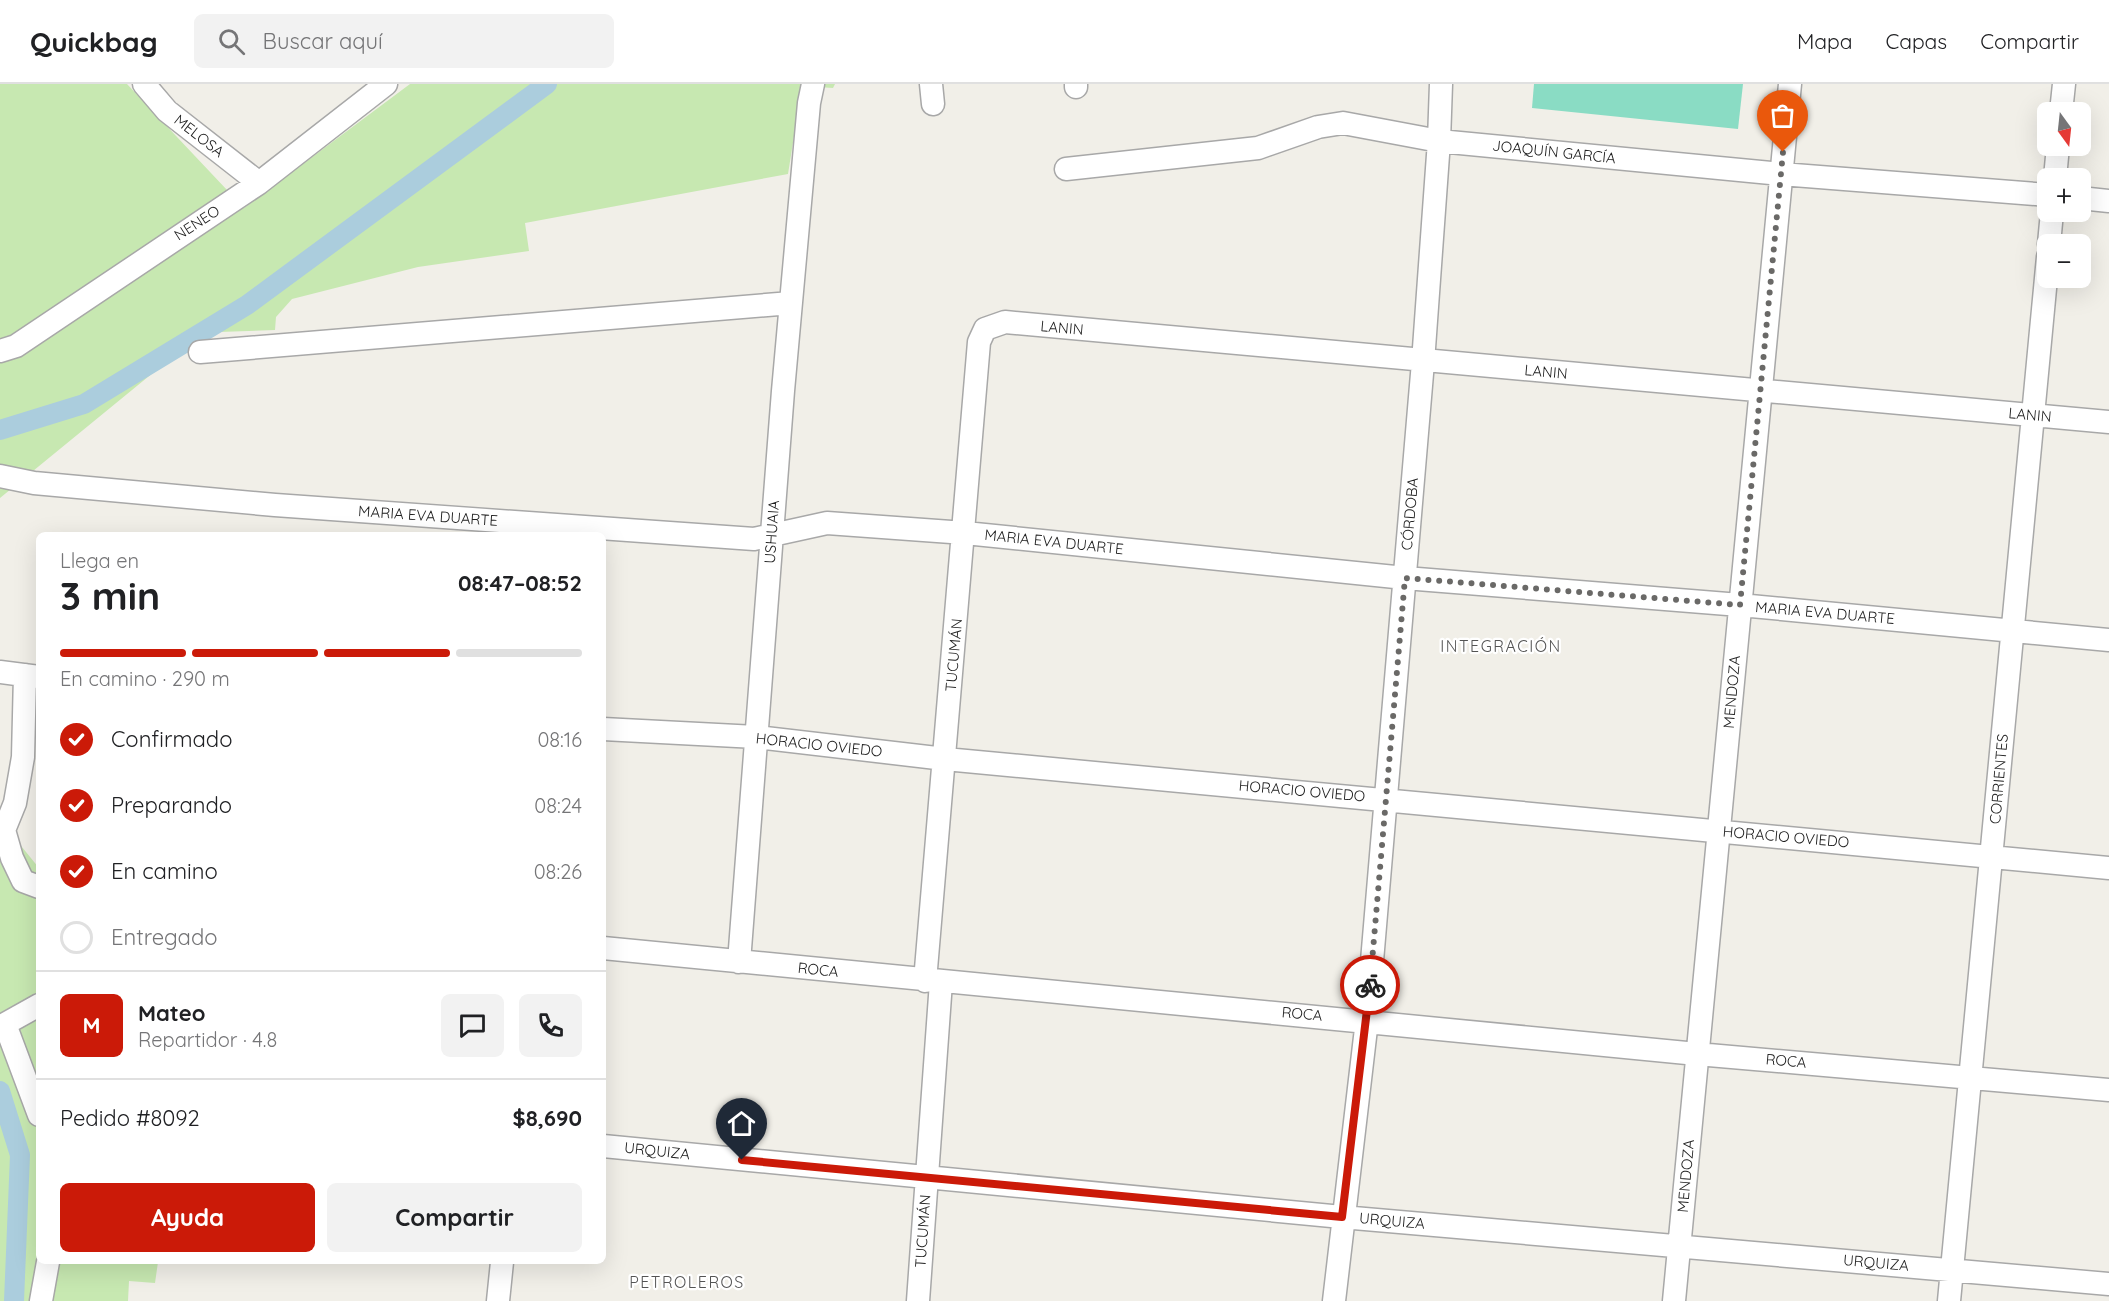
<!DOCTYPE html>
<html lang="es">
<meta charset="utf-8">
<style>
:root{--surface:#fff;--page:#f2f2f2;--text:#202124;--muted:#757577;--line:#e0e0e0;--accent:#cb1a08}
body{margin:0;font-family:Quicksand,sans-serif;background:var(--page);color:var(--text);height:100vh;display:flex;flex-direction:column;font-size:22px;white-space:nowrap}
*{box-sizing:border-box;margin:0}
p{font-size:20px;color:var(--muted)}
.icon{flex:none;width:33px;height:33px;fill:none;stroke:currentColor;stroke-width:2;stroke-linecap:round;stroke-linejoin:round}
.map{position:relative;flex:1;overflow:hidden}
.details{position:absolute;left:36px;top:448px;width:570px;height:732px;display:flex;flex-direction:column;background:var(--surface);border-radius:9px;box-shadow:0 6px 24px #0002}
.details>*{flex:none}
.needle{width:39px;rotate:165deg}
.fabs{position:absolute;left:2037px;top:18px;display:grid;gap:12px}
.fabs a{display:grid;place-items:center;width:54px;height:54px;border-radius:9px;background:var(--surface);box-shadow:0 6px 24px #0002;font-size:30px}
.pin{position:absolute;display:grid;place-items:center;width:51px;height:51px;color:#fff;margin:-62px -26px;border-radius:50% 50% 50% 0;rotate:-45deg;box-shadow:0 0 6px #0007}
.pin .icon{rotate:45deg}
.courier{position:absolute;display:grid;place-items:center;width:60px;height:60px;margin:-30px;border:4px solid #cb1a08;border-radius:50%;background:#fff;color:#222;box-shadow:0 2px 8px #0007}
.head em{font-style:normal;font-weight:700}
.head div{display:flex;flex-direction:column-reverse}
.head{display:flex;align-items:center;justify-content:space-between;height:102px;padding:0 24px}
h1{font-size:39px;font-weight:700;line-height:45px}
.bar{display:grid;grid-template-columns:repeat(4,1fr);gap:9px 6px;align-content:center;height:72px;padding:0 24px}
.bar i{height:8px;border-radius:4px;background:var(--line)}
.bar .on{background:var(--accent)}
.bar p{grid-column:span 4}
.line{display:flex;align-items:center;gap:15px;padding:0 24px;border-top:2px solid var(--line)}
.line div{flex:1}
.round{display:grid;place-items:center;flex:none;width:63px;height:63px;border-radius:9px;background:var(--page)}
ol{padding:0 24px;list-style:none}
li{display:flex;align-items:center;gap:18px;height:66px}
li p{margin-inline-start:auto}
li .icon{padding:6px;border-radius:50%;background:var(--accent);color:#fff;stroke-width:4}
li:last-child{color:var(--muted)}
li i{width:33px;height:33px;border:3px solid var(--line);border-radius:50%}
.button{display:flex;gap:12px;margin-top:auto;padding:12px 24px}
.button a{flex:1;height:69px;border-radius:9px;background:var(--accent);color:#fff;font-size:24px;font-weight:700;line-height:69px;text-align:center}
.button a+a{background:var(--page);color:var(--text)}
header{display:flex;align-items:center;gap:36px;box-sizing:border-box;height:84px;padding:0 30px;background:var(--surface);border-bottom:2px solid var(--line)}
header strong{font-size:28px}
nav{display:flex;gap:33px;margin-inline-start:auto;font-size:21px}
.search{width:420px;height:54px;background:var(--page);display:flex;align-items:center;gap:15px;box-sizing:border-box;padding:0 21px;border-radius:9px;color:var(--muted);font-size:22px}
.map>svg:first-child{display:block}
</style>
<header>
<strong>Quickbag</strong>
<div class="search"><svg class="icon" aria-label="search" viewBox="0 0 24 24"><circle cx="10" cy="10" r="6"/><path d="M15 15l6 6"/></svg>Buscar aquí</div>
<nav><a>Mapa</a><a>Capas</a><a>Compartir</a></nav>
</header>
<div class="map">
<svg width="2109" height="1217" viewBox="0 0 2109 1217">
<rect width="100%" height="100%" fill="#f1efe8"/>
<!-- grass -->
<path fill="#c7e8b1" d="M0 0H127L244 124 410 0H835L833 4 802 2 788 90 525 139 529 167 418 183 292 215 276 233 275 246 219 248 165 279 0 414Z
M0 736 39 784V1178H158L155 1199 129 1197 128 1217H0Z"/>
<!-- pitch -->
<path fill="#8adcc4" d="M1534 0H1743L1738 45 1532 24Z"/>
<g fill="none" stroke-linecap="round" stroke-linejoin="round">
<!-- canal -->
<path stroke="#abcddd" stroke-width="20" d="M0 346 84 320 247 221 547 0
M0 1007 20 1071 14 1217"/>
<!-- minor casing -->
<g stroke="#a8a8a8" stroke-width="25">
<path id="minor" d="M144 0 167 27 259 99
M931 0 933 20
M1076 0V3
M2061 28 2064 0
M1066 85 1258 64 1318 43 1343 39 1439 57 1781 90 2048 111
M2055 94 2058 62
M2080 114 2109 117
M2049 160 2052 128
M0 267 16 262 259 99 386 0
M200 268 791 219
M0 392 34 399 275 421 754 455 827 439 965 449 1405 494 1740 521 2109 556
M0 588 39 593
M25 591 23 673 15 719 4 746 12 774 23 797 39 803
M603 645 756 653 945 675 2109 784
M603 864 1697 970 2109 1006
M739 878 783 307 809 19 813 0
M925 897 979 258 985 245 1005 238 2109 338
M39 921 5 940 39 1031
M603 1062 1342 1133 2109 1200
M41 1217 48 1178
M498 1217 502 1178
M918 1217 941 898
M1334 1217 1367 936 1423 278 1439 57 1441 0
M1674 1217 1790 0
M1949 1217 2048 173"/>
</g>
<!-- minor -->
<use href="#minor" stroke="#fff" stroke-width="22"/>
</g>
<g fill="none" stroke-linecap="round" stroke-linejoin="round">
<!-- done -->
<path stroke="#6a6967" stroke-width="6" stroke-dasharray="0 10.8" d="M1370 901 1405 494 1740 521 1783 68"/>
<!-- route -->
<path stroke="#cb1a08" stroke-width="8" d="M742 1076 1342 1133 1370 901"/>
</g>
<g text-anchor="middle" stroke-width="4.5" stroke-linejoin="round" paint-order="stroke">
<!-- street labels -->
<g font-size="15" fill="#212121" stroke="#fff">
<text transform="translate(199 52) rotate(38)" y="5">MELOSA</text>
<text transform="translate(1554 68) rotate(6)" y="5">JOAQUÍN GARCÍA</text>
<text transform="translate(197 139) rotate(-33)" y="5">NENEO</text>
<text transform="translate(1062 244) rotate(5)" y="5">LANIN</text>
<text transform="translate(1546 288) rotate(5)" y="5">LANIN</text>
<text transform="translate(2030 331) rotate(5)" y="5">LANIN</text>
<text transform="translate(1410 430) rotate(-85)" y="5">CÓRDOBA</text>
<text transform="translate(428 432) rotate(4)" y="5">MARIA EVA DUARTE</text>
<text transform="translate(772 448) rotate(-86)" y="5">USHUAIA</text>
<text transform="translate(1054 458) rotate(6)" y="5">MARIA EVA DUARTE</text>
<text transform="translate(1825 529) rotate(5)" y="5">MARIA EVA DUARTE</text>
<text transform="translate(954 571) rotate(-85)" y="5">TUCUMÁN</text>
<text transform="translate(1732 608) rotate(-85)" y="5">MENDOZA</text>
<text transform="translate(819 661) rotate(6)" y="5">HORACIO OVIEDO</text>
<text transform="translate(1999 695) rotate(-85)" y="5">CORRIENTES</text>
<text transform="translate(1302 707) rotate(5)" y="5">HORACIO OVIEDO</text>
<text transform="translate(1786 753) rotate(5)" y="5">HORACIO OVIEDO</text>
<text transform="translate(818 886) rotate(6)" y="5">ROCA</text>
<text transform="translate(1302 930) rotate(5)" y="5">ROCA</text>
<text transform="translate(1786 977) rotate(5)" y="5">ROCA</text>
<text transform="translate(657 1067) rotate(6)" y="5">URQUIZA</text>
<text transform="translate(1686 1092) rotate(-85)" y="5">MENDOZA</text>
<text transform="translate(1392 1137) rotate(5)" y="5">URQUIZA</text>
<text transform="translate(923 1147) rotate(-86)" y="5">TUCUMÁN</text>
<text transform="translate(1876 1179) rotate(5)" y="5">URQUIZA</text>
</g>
<!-- neighbourhood labels -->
<g font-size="16" letter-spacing="1.5" fill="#545454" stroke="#fff">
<text x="1501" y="568">INTEGRACIÓN</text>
<text x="687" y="1204">PETROLEROS</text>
</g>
</g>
</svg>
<div class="fabs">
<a><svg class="needle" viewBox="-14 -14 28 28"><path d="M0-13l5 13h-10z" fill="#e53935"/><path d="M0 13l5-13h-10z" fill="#757577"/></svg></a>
<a>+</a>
<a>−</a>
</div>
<div class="pin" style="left:1783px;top:68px;background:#ea580c"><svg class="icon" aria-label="bag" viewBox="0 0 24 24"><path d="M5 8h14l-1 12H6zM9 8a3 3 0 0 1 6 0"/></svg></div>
<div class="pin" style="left:742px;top:1076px;background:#1f2937"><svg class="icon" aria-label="home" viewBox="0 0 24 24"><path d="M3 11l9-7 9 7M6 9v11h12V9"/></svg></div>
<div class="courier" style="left:1370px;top:901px"><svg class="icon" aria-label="bike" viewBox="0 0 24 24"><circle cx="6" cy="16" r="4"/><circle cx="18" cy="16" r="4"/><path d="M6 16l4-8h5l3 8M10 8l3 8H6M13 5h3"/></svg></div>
<section class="details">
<div class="head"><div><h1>3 min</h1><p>Llega en</p></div><em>08:47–08:52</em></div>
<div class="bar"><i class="on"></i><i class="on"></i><i class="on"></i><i></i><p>En camino · 290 m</p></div>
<ol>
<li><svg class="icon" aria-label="check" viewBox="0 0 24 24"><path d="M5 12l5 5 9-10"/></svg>Confirmado<p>08:16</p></li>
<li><svg class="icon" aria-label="check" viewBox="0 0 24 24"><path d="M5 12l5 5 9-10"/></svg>Preparando<p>08:24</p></li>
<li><svg class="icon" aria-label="check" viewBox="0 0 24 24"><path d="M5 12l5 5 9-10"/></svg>En camino<p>08:26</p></li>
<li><i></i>Entregado</li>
</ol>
<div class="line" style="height:108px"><b class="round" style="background:var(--accent);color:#fff">M</b><div><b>Mateo</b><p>Repartidor · 4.8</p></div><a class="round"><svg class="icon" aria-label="chat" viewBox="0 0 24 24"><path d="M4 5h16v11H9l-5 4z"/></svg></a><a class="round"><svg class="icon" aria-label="phone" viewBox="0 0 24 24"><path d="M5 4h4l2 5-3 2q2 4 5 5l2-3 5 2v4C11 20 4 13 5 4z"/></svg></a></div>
<div class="line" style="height:78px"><div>Pedido #8092</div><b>$8,690</b></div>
<div class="button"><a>Ayuda</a><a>Compartir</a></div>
</section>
</div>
